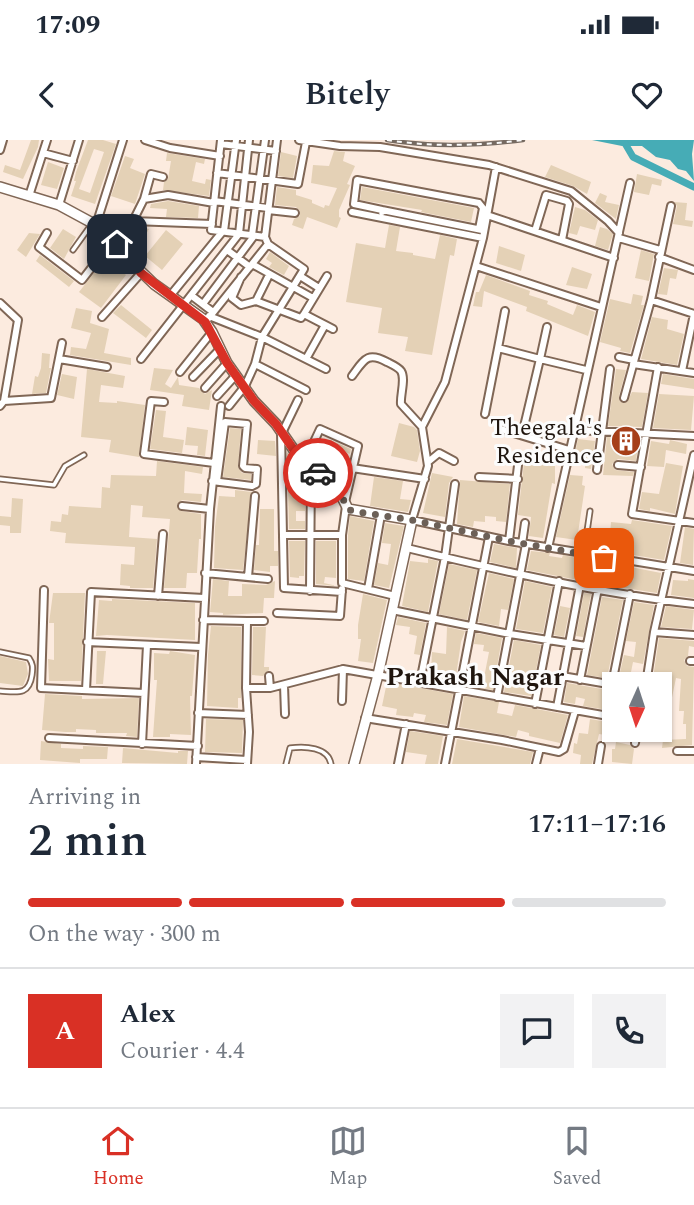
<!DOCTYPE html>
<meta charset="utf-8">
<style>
:root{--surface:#fff;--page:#f2f2f3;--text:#1f2937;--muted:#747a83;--line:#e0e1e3;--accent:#d93025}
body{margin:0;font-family:Spectral,serif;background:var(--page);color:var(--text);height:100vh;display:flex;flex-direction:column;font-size:26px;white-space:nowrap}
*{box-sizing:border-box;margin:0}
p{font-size:23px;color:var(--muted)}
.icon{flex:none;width:38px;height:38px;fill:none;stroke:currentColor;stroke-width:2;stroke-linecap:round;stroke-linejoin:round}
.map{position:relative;height:624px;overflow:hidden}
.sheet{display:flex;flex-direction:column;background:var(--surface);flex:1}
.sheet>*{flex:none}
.needle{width:46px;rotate:183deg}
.tools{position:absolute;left:602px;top:532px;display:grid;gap:14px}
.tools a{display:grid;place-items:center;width:70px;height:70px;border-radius:0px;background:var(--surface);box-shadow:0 2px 5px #0004;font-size:35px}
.pin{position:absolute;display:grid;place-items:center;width:60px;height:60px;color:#fff;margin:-30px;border-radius:14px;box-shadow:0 4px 10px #0006}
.courier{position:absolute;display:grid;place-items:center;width:70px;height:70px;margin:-35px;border:5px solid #d93025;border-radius:50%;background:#fff;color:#222;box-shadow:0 2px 9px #0007}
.overview em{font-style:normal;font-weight:600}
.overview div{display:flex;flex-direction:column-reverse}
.overview{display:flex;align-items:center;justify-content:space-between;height:119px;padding:0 28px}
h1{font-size:46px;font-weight:600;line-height:52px}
.bar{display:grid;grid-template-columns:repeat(4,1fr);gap:10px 7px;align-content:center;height:84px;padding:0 28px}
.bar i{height:9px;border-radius:5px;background:var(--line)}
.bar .current{background:var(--accent)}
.bar p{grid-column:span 4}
.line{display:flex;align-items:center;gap:18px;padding:0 28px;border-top:2px solid var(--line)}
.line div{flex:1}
.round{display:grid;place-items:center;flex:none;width:74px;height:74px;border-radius:0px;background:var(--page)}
.status{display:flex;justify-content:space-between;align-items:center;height:49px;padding:0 35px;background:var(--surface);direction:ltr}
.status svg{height:19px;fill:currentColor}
header{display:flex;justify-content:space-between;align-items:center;height:91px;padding:0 28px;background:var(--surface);font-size:32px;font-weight:600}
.menu{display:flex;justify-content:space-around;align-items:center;height:98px;border-top:2px solid var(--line);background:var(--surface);font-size:19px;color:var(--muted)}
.menu a{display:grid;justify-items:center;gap:4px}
.menu .current{color:var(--accent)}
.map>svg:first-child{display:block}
</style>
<div class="status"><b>17:09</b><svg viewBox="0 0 49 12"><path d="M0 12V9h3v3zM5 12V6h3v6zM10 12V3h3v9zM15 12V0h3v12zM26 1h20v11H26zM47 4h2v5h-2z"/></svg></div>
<header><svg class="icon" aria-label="back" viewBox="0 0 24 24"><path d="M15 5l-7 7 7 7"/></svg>Bitely<svg class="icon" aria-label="heart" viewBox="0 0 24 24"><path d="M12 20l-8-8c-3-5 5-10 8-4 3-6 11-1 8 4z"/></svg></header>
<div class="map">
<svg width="694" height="624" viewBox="0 0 694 624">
<rect width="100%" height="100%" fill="#fcebdf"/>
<!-- water -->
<path fill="#46acb6" d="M592 0H694L692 14 694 41 686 31 678 29 670 20 656 17 642 6H622Z"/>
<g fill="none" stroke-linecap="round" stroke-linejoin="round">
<!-- canal -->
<path stroke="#46acb6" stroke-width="7" d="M623 0 633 17 694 47"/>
</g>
<!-- building -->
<path fill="#e4d1b6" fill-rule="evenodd" d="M31 0H39L38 7 23 39 3 32 5 25 20 30Z
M88 0H103L116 4 95 64 71 56 76 41H74L76 32ZM94 9 104 12 90 53 79 49Z
M334 11 345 12 343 21 355 26 347 44 350 45 339 70V77L341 78 337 88 307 77 303 89 292 85 294 79 300 76V71L296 67 275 65 277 47 296 50V55L312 60V63L324 68 325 65 329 66 337 48 311 43 313 25 329 26Z
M281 12 297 16 293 38 278 36Z
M167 13 205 19 204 24 196 22 192 41 205 44 206 39 211 40 209 56 163 50 164 42 168 39 171 21H166Z
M125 16 134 19 130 28 145 34 135 64 111 56Z
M48 22 64 28 57 49 41 45Z
M551 25 591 42 587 54 573 46 545 37Z
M637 34 662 40 661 46 652 44 649 55 634 52Z
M362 47 474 68 471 82 421 72 422 70 360 60Z
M600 53 607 56 605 62 619 65 616 79 595 63Z
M168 61 199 66 198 78 166 77 167 69 150 68 151 64Z
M674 62 687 63 685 80 693 81 692 87 673 84 677 66Z
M575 67 585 70 598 80 595 90 580 86 577 95 569 93Z
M389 85 400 87 396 111 413 113V115L435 119 440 95 457 99 454 116 450 115 432 215 405 211 408 197 378 193 382 168 346 162 356 103 385 108Z
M136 87 149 89 142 101 131 111 125 103Z
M600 87 607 89 613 94 608 110 595 106Z
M63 89 76 97 64 119 50 108Z
M166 90 183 104 162 130 145 116Z
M29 93 40 94 26 117 17 110Z
M499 106 525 115 521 131 496 123Z
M641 110 654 114 649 141 635 138Z
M270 112 289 126 284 135 291 139 269 127 272 123 266 119Z
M40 115 74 141 69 147 36 121Z
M105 119 126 135 101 168 79 152Z
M572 127 592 134 587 149 566 145Z
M664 128 678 130 676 139 670 138 667 155 658 154Z
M486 135 530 151 529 155 548 161 547 164 573 175 577 165 595 172 588 196 526 171 527 167 484 151 482 167 473 166 476 152H479Z
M633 154 643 156 641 165H644L630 213 620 211 621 208 600 202 610 159 631 164Z
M121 165 152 190 146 198 113 173Z
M76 168 92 171 90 183 109 189 104 213 131 218V225L70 215 71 207 86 209 91 193 71 188Z
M652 177 668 180 667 189 684 194 677 225 641 219Z
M42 213 50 214 49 228H51L46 253 32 254 35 236 38 237 41 228Z
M154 228 173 230 165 244 171 248 178 237 179 245 199 248 205 254 212 250 209 270 182 266 184 255 150 250Z
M87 229 125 236 123 248 101 245 99 262 117 263V261L145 265 139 317 109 312 111 300 81 297Z
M616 229 626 230 619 256 620 262H627L632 252 648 253 642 287 608 286Z
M62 234 77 237 74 259 57 255Z
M663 234 694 239V249L661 244Z
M659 254 694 256 691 290 653 288Z
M156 270 166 271 163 297 184 300 182 313 150 309Z
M399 283 414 287 417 290 420 311 417 322 391 316Z
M187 287 208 290 205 316 197 315 198 306 185 305Z
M230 288 241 289 238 327 242 333 251 334V340L223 337Z
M607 297 639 299 636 321 618 319 612 324 615 330 634 332 633 336 603 335Z
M578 299 595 301 591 329 585 328 586 313H575Z
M258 300 275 301 276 316 257 314Z
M330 300 351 309 350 314 337 308 327 330 312 319 320 302 326 306Z
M670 300 687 304 686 314 666 310 664 327 647 326 651 301 669 304Z
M287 312 296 323V326L305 331V371H296V381H305V389H289Z
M157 321 203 327 202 334 185 331 184 353 202 354 201 362 182 360 177 365 181 371 201 374V399H199L197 433H187L186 448H164L170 379 142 377 143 366 131 365 129 397 157 399 153 448H130V446L120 445 121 424 134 425 135 407 65 403 66 393 50 391 51 381 61 382 62 374 68 375 69 366 101 368 102 347 110 348 111 335 156 336Z
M524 323 555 326V344L552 343 543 398 529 396 531 377 518 375Z
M666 323 683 326 675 374 650 368V371L639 369 642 352 659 354Z
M432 333 453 337 449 343 445 377 423 373Z
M570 335 583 336 582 345 585 346 577 400 556 397Z
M374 337 403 341 400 359 411 360 408 372 370 366Z
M460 340 510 344 506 382 496 381V377L485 376V382L474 381 473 387 457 384Z
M235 350 252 352 243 430 214 428 215 387 219 356 235 357Z
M12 358 23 359 21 393H10V386L0 385V376L11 377Z
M260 369H274V411H278V426H270V432L254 430 256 405H259Z
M350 376 374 381 364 441 348 439V395Z
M632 380 672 386 664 420 627 414 630 395 610 394 611 382 631 384Z
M385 383 404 386 389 448 374 445 378 423 388 425 391 404 382 403Z
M685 387 694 389 693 425 680 423Z
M289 401H305L304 436H299V438L290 437Z
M316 401H336V438L325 437 324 443 337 446 316 444Z
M494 404 517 408 516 428 490 422Z
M531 411 550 413 549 416 562 418 563 415 596 422 593 443 527 430Z
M428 419 438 421 428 472 402 466 410 421 428 423Z
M449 424 477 430 467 480 439 474Z
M615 424 661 433 657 453 605 445 607 432 613 433Z
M489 433 514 439 508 470 501 469 499 486 478 482Z
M213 439 229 441 228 456H242V444L266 445 275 441 274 458H264L263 473 223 475V473L210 472Z
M688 439 694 440V458L671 455 673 440 688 441Z
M525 441 552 447 543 493 516 489Z
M53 453H85L81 541H49L48 519 54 520V483H49Z
M584 453 591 454 583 497 576 496Z
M363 454 387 460 373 523 358 521 361 499H358V485Z
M602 457 623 460 607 538 587 535Z
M112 459 195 463V500L107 495 96 496 99 460 112 461Z
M634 462 654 465 643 524 633 522 630 537 641 538 640 544H627L618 541 624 515 634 517 636 502 626 501Z
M560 466 570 468 564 497 554 495Z
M666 466 694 470 692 489 661 487Z
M398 477 426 483 420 515 414 514 417 496 409 494 410 487 396 485Z
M211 486 241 487V558H238V568L207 566 208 515Z
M253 487H266L264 527H269V530L263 536 252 535Z
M447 487 465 491 461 502 455 543 442 541 443 532 431 531 432 512 446 514Z
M476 493 502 498 493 550 482 548 489 512 483 511 484 505 474 504Z
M659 498 694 501V507L689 506 688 516 684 520 687 526 694 527 692 605 662 608 663 600 686 599V584H683L684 571H679L681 539 676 538 669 572 660 570V560L665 561 667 548 660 547V539L653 538Z
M514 500 541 505 531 556 504 552Z
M97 511H106L103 544H96Z
M170 511 195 515 192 556H190L191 595 170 594V597H153L157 540H154V513L169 514Z
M0 516 26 522 28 534 23 546 0 543Z
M387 542 453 554 447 585 424 582 426 575 414 573 413 577 396 575 397 569 382 566Z
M567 543 614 551V571L583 566 585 559 576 557 575 564 564 562Z
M45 554 82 556V559L139 558 137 597 126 596 127 593H96V590L76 589V592H65L42 590Z
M464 556 499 562 497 573 512 576 515 565 568 575 560 603 529 596V593L518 590 516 597 459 587Z
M206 579 243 580 242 613 205 612Z
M590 579 613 583 612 596 599 594 592 624H580L581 615 573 613 574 603 577 604 579 593 588 594Z
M410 591 443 596 438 624H425L427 615 406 612Z
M457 599 533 612 530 624H452Z
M41 601 61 604V608L83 609V606L108 607 107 619H80V623L40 620Z
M616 602 630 605 634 609 632 624 612 622V609H615Z
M123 608 178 613V611H188L187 624 122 623Z"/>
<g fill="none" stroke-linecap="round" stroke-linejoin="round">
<!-- lane casing -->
<g stroke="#806756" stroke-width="7">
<path id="lane" d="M73 110 91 85
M0 339 54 345 65 326 84 315
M584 412 590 371
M0 512 29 518C33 524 33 527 32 535 29 556 17 552 0 551
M286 624 290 608C305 606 328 607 331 624"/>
</g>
<!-- street casing -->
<g stroke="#806756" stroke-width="10">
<path id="street" d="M145 0 170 8 220 16
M221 0 211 90 265 97 268 104 304 129 262 197 255 224 245 246 229 266
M299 0 340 6 380 7 489 25 571 51 608 81 619 93
M221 4 276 11
M0 10 3 0
M43 13 73 21
M496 27 483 98 445 242 422 287 428 326 412 380 509 401 694 431
M217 33 298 44 306 2
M29 56 47 0
M144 59 151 34 163 37
M214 61 268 68
M59 65 79 0
M268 70 295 73
M382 70 354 64 357 40 479 63 483 68 479 89
M352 72 483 98
M382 72V70L482 90
M487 75 614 118
M133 81 212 84
M96 85 123 0
M224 91 236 0
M535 91 546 55 567 61 569 64 562 100
M47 93 39 107 82 140 113 100
M252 95 265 0
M265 97 277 0
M619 98 660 110
M117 104 133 81 144 59 168 55 214 63
M227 110 250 127
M659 117 694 130
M252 124 313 158
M476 126 601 167
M300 136 319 148
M241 137 232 158 241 165 256 161 301 178 304 174 333 189
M170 156 223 91
M192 156 213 172
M651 160 694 174
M256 161 269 135
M0 163 18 180 4 261 0 266
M203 164 254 96
M304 174 327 136
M209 176 262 197 326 229
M102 177 141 133
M208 179 268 104
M547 187 540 219 586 230
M498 208 505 171
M619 217 634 220
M59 219 107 227
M141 219 239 94 249 0
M306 219 325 185
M255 224 306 250
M633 224 694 233
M658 227 632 374 694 383
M682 231 694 174
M180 232 212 192
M352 236C364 220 367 211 387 222 391 224 398 227 401 231 406 239 400 255 401 264L422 287
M193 237 220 209
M205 248 227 223
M217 256 236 235
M624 258 651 160 671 66
M4 261 51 258 62 203
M164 262 151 261 144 314 214 323
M485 274 498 208 540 219 522 295
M501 289 569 310
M575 290 694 296
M281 292 284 448 342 452
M282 293 298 260
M305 321 320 289 358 306 345 362
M428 322 439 313 454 321
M618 325 641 327
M352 328 425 339
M597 330 610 229
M479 337 518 339
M212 341 252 346 256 344 257 329 245 328 243 326 247 284 225 282 217 341
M182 366 210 369
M346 366 342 395V443L395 456
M283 395H342
M509 401 519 317 544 320
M522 404 525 383
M407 408C501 431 597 453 694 464
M548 408 630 43
M205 433 268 439
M248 437 255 356
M368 449 381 375
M44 450 41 548 144 553
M310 451 311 327
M158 456 163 394
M392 470 510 494 586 506
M277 473 340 476 342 449
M203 480 247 481 246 548 249 592 247 624
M247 481H264
M654 492 694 495
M87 502 201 507
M690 521H694
M269 536 270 548
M562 536 614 545
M580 540 604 418
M420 542 445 417 455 344
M612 544 630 454
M646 544 654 492 694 315
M284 545 285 574
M246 548H270L343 529 614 577
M86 550 91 452 204 458
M497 557 526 404
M342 561 343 529
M535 564 559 441
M557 567 580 445
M198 573 248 575
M365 578 502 600 559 612 564 609 575 571
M49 598 198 606
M635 603 637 590
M142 604 147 505
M677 611H694
M196 617 247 620
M196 624 210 369 221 266
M398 624 406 584
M445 624 489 397
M536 624 540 608
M598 624 601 606"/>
</g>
<!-- secondary casing -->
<g stroke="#806756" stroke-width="12">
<path id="secondary" d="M0 47 59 65 96 85 113 100 130 121 154 144 203 179 212 192 227 223 254 261 276 284 296 313 341 355 348 369 412 380 378 535 354 624"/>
</g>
<!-- lane -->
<use href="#lane" stroke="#fff" stroke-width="3.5"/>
<!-- street -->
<use href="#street" stroke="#fff" stroke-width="6"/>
<!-- secondary -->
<use href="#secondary" stroke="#fff" stroke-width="9"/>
<!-- rail casing -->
<g stroke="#766a61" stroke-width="4.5">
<path id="rail" d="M387 0C431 7 478 6 523 0"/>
</g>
<!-- rail -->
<use href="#rail" stroke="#fcfcfc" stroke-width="2" stroke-dasharray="5" stroke-linecap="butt"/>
</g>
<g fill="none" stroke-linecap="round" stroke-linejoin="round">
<!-- done -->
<path stroke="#6c6057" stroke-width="7" stroke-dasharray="0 12.6" d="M318 333 341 355 348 369 352 371 412 380 509 401 604 418"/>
<!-- route -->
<path stroke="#d93025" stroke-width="9" d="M117 104 141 133 205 182 227 223 254 261 276 284 296 313 318 333"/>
</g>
<!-- icons -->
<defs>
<g id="building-disc" transform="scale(1.575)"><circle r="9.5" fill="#a63f19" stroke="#fcfcfc"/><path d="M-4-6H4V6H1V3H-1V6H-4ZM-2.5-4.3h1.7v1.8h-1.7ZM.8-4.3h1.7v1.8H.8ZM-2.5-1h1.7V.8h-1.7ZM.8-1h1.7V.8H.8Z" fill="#fff"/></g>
</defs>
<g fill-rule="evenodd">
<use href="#building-disc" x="626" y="301"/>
</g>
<g text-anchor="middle" stroke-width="6" stroke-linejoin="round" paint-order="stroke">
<!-- poi labels -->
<g font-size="24" fill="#1f150e" stroke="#fcfcfc" text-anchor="end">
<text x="603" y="295">Theegala's<tspan x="603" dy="28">Residence</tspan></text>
</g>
<!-- neighbourhood labels -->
<g font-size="26" font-weight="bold" fill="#1f150e" stroke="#fcfcfc">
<text x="475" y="545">Prakash Nagar</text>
</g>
</g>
</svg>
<div class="tools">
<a><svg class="needle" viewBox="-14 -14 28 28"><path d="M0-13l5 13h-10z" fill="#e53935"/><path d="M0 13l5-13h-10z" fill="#747a83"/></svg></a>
</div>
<div class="pin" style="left:604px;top:418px;background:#ea580c"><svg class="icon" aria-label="bag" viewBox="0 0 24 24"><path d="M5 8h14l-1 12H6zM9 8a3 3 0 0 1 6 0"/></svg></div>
<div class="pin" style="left:117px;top:104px;background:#1f2937"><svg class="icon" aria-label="home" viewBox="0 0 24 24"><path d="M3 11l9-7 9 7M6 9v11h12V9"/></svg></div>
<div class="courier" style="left:318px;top:333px"><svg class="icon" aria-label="car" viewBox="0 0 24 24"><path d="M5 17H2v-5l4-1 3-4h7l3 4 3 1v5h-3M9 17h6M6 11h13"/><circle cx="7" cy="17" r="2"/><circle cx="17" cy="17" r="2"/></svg></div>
</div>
<section class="sheet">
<div class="overview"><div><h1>2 min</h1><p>Arriving in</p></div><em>17:11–17:16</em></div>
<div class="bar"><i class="current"></i><i class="current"></i><i class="current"></i><i></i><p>On the way · 300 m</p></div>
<div class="line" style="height:126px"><b class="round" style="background:var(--accent);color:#fff">A</b><div><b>Alex</b><p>Courier · 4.4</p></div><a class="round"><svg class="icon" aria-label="chat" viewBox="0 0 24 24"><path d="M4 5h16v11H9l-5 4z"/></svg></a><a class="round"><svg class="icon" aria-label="phone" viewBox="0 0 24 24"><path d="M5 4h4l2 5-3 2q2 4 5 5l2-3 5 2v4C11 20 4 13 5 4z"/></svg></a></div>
</section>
<nav class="menu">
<a class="current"><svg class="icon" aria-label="home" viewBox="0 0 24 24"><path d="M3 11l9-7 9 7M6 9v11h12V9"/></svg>Home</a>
<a><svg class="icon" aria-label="map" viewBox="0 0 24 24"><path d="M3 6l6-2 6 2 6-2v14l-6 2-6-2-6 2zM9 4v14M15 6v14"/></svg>Map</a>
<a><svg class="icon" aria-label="saved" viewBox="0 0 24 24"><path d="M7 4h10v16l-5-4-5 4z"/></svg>Saved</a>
</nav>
